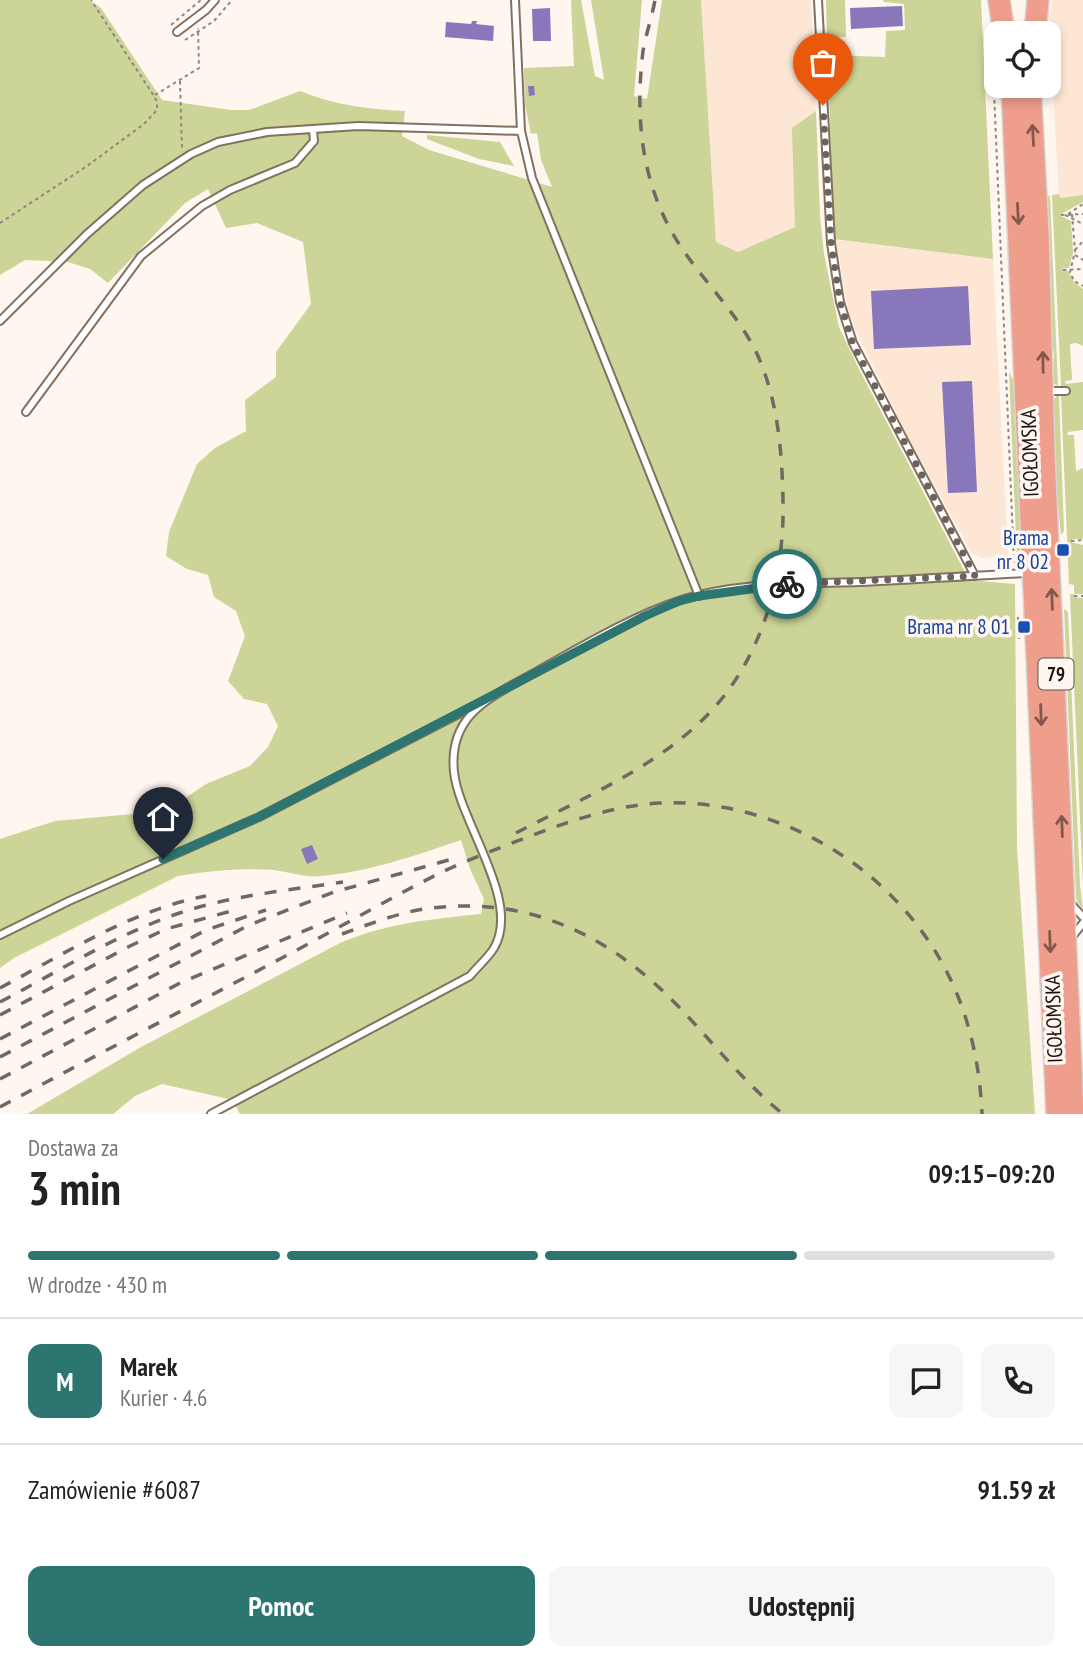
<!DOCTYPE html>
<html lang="pl">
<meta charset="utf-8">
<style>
:root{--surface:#fff;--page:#f6f6f6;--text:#222;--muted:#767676;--line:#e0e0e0;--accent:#2c7571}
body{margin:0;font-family:"PT Sans Narrow",sans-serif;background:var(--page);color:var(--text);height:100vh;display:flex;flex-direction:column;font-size:26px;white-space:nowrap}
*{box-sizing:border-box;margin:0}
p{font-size:23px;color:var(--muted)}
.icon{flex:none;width:38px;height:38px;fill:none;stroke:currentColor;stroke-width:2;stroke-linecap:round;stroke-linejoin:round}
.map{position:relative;height:1114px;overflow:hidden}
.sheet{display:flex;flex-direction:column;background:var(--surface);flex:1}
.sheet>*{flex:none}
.fabs{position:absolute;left:984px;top:21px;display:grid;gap:14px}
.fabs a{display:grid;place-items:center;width:77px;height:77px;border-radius:14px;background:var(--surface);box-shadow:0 4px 10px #0003;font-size:35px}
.pin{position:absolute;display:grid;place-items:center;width:60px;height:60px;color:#fff;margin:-72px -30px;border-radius:50% 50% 50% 0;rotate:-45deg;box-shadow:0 0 7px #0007}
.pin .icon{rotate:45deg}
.courier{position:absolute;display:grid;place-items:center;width:70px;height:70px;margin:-35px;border:5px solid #2c7571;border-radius:50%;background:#fff;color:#222;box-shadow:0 2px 9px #0007}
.overview em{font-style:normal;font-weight:700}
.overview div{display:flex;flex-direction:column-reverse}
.overview{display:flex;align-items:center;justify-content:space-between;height:119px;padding:0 28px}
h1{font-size:46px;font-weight:700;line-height:52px}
.bar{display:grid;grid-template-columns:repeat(4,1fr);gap:10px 7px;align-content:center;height:84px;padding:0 28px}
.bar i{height:9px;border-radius:5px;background:var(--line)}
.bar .selected{background:var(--accent)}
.bar p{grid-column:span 4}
.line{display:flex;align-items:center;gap:18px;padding:0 28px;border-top:2px solid var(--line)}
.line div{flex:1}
.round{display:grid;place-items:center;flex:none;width:74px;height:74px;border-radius:14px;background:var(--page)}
.primary-button{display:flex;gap:14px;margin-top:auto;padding:14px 28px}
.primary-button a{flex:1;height:80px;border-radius:14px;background:var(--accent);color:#fff;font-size:28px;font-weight:700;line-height:80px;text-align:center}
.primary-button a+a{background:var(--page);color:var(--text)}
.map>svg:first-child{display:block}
</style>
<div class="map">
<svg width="1083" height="1114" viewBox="0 0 1083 1114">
<rect width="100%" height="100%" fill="#fff6ef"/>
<!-- built -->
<path fill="#fde7d4" d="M701 0H811L820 216 738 252 716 242Z
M1052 0H1083V195L1059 198 1049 20Z
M836 240 993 259 1008 555 982 558 972 554 907 435 858 336 848 309Z"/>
<!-- green -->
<path fill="#cdd497" d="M0 0H89L101 8 162 100 231 110H249L300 91C334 105 367 109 405 111L402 136 429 150 552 187 541 160 537 133 531 134 525 105 524 68 574 66 571 0H581L595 76 604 80 591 0H642L634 96 647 99 662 0H701L716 242 738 252 795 227 792 128 816 111 820 216 824 254 839 327 859 369 969 580 1015 584 1017 848 1035 1114H240L233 1100 162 1084 135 1096 113 1114H27L141 1047 340 943C390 922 428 920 481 914L484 899 470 869 461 840C417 855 369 872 321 876 306 878 289 872 274 870 241 868 210 871 178 876L14 958 0 968V839L55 821 166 811 206 784 250 766 268 747 278 726 267 704 244 699 228 681 245 636 236 611 214 597 208 575 187 569 166 556 169 532 197 464 215 448 246 431 245 400 276 377V352L311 304 303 242 257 223 226 228 208 189 185 203 108 283 90 269 68 262 25 260 0 275Z
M826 0H845L846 37H827Z
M883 0H981L993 259 833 239 828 55 885 57 886 31 905 30 904 4 884 2Z
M427 135 500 142 514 166 479 159 427 139Z
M1059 194 1060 198 1083 195V202L1061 214V216L1071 221 1073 252 1069 268H1063V271H1068L1074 282 1083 289V346L1076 343 1070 344 1072 380 1065 381 1066 384 1083 382V430L1068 432 1067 435H1074L1076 471 1083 468V539H1072L1071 542 1083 545V594H1074V597L1083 598V886L1070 594H1074V585L1069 584 1061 396 1067 395 1066 386H1061L1052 195Z
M1050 195 1058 386 1053 383 1054 351 1052 350 1046 198Z
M1009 372 1014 382 1021 547 1017 560Z
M1057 396H1059L1064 531 1061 535 1052 443V401Z
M1064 609 1068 612 1080 885 1083 909 1077 902 1076 895Z"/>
<!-- building -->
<path fill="#87b" d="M902 6 903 26 851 29 850 8Z
M550 8 551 41H533L532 9Z
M472 21H477L476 24 494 26 493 41 445 37 446 22 471 24Z
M528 86H534L535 95 529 96Z
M968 286 971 345 874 349 871 291Z
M972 381 977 492 948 493 942 382Z
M312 845 318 859 307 864 301 849Z"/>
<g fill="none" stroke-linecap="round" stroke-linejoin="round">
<!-- lane casing -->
<g stroke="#837160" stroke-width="10">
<path id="lane" d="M515 0 521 131 532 178 699 596
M818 0 831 243 840 302 853 343 975 576
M177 32 206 10 215 0
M0 321 87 234 143 185 191 154 218 142 267 132 358 126 521 131
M1046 391H1066
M26 412 141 256 202 206 230 190 295 163 314 141 313 130
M1070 903 1083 917
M0 935 69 901 259 817 476 705
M1072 937 1083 923
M211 1114 470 976C477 967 488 958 494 948 522 901 459 821 454 772 448 714 491 697 534 673 579 648 632 616 681 600 737 582 801 584 860 582 916 580 972 575 1029 573"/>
</g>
<!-- primary casing -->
<g stroke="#d6d5d4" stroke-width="24">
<path id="primary" d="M999 0 1004 33
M1035 33 1038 0
M1012 86 1057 1114
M1030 86 1038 233 1044 455 1073 1114"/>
</g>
<!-- path -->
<path stroke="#8f8781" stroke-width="2" stroke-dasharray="3.5 3.5" stroke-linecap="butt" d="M171 25 201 0
M185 40 214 21 232 0
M992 44 1014 563
M180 81 182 149
M155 95 199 68 198 28
M1068 214 1083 204
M1072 214 1075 251 1070 272 1074 281 1083 286
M1061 215 1083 214
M1065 215 1083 224
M0 223 87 166 144 124 157 110V102L154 96 91 0
M1075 250 1083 241
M1075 255 1083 260
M1063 270 1083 269
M1071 541 1083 540
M1074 596H1083
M1018 617 1019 639"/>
<!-- lane -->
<use href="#lane" stroke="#fff" stroke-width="6"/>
<!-- primary -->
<use href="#primary" stroke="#ee9e8b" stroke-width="21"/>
<!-- rail -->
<path stroke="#706862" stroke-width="3.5" stroke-dasharray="12 12" stroke-linecap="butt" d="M516 833C577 801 646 772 697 725 759 669 785 582 783 500 782 451 778 402 758 356 741 319 711 289 688 257 643 196 634 125 643 51 646 34 652 17 655 0
M342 934C367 925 392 915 418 910 521 893 605 931 676 1004 712 1041 743 1082 783 1114
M0 988C66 953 132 910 206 896
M0 1002C60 971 121 931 186 911 236 895 291 890 343 882
M0 1015 130 946 166 929 235 910
M0 1039 206 930 266 910
M0 1057 249 925 334 892 456 858
M0 1079 180 983 347 913
M0 1107C98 1054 197 1003 295 951 344 925 392 897 442 872 470 859 499 848 528 837 570 821 612 806 659 803 738 799 821 831 879 884 947 946 978 1023 982 1114"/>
</g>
<!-- one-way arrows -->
<defs><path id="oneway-shaft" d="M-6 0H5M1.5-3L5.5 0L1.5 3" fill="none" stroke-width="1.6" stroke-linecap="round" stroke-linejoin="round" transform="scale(1.75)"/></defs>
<g stroke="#84594c">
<use href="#oneway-shaft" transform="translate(1033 135) rotate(-93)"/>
<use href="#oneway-shaft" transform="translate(1018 214) rotate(87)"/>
<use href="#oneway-shaft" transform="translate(1043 362) rotate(-91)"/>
<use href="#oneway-shaft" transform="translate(1052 599) rotate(-92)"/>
<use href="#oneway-shaft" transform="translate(1041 715) rotate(88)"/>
<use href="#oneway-shaft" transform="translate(1062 826) rotate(-92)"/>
<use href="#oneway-shaft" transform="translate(1050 942) rotate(88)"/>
</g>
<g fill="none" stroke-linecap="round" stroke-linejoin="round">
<!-- done -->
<path stroke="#6b635d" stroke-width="7" stroke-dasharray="0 12.6" d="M787 584 975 576 853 344 840 302 831 243 823 105"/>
<!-- route -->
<path stroke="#2c7571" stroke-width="9" d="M163 859 259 817 645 616 679 601 699 596 787 584"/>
</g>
<!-- markers -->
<g fill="#1a4fb4" stroke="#fff6ef" stroke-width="2.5">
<rect x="1056" y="543" width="14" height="14" rx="3.5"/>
<rect x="1017" y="620" width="14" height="14" rx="3.5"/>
</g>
<g text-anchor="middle" stroke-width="7" stroke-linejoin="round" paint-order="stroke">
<!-- shield labels -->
<rect fill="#fff6ef" stroke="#5f5852" stroke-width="2" x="1038.5" y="658.5" width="35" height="31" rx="5"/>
<g font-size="19" font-weight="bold" fill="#1b140e">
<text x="1056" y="681">79</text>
</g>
<!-- street labels -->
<g font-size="21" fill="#1b140e" stroke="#fff6ef">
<text transform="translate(1030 453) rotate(-92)" y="7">IGOŁOMSKA</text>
<text transform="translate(1054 1019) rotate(-92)" y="7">IGOŁOMSKA</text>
</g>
<!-- transit labels -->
<g font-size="21" fill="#164399" stroke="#fff6ef" text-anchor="end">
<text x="1049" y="545">Brama<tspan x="1049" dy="24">nr 8 02</tspan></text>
<text x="1010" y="634">Brama nr 8 01</text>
</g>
</g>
</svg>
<div class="fabs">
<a><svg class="icon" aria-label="locate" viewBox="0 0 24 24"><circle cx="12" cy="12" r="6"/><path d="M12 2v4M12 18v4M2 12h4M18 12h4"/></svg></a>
</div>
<div class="pin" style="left:823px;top:105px;background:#ea580c"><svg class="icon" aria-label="bag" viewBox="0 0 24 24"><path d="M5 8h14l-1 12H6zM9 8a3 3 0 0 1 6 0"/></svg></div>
<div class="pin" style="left:163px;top:859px;background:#1f2937"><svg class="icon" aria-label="home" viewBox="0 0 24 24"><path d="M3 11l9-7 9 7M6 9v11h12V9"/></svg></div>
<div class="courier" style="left:787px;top:584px"><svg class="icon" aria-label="bike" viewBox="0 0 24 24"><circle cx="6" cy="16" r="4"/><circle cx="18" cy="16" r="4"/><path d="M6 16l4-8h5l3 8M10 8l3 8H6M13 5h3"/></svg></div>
</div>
<section class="sheet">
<div class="overview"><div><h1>3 min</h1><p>Dostawa za</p></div><em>09:15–09:20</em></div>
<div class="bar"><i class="selected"></i><i class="selected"></i><i class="selected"></i><i></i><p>W drodze · 430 m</p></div>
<div class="line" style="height:126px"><b class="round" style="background:var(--accent);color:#fff">M</b><div><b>Marek</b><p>Kurier · 4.6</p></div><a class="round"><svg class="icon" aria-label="chat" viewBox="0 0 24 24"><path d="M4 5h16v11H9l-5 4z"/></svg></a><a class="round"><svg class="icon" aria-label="phone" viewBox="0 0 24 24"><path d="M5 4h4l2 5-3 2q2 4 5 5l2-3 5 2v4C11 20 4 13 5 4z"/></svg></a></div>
<div class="line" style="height:91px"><div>Zamówienie #6087</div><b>91.59 zł</b></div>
<div class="primary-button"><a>Pomoc</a><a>Udostępnij</a></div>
</section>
